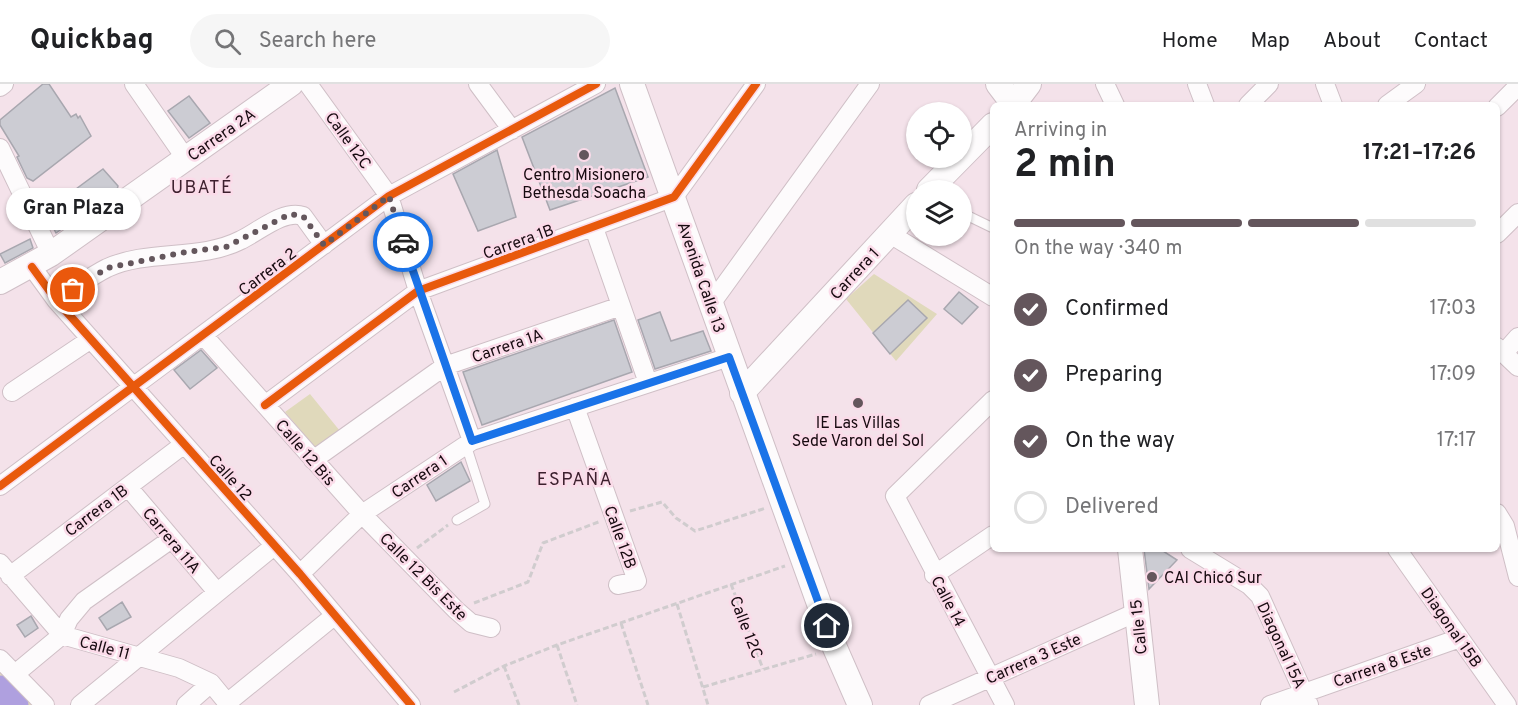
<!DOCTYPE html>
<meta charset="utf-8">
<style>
:root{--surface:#fff;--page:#f6f6f6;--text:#202124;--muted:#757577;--line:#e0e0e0;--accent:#64565c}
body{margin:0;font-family:Overpass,sans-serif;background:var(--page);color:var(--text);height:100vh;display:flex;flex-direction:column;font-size:22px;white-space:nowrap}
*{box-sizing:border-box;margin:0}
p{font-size:20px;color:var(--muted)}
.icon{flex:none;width:33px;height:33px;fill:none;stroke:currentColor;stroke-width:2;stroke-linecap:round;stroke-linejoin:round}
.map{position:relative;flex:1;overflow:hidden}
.details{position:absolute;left:990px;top:18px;width:510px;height:450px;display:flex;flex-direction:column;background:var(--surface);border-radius:9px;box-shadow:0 2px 4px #0004}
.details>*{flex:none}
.tools{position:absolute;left:906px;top:18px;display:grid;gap:12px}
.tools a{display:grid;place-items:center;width:66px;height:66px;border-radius:50%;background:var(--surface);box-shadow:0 2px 4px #0004;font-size:30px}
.pin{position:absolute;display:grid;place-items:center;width:51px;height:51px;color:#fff;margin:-26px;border:3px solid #fff;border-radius:50%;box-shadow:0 2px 6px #0007}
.courier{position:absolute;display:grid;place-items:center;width:60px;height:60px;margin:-30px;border:4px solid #1a73e8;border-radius:50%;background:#fff;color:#222;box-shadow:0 2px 8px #0007}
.bubble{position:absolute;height:42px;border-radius:21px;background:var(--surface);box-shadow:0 2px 4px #0004;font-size:20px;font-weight:700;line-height:42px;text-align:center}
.headline em{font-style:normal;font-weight:700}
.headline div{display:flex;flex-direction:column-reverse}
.headline{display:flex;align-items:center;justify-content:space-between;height:102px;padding:0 24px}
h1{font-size:39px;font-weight:700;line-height:45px}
.bar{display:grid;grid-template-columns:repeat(4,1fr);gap:9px 6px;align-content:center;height:72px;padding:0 24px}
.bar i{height:8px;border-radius:4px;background:var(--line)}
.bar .selected{background:var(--accent)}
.bar p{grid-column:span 4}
ol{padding:0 24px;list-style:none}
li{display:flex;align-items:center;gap:18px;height:66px}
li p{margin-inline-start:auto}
li .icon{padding:6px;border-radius:50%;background:var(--accent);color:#fff;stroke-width:4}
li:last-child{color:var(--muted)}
li i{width:33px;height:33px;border:3px solid var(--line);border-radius:50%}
header{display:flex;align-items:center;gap:36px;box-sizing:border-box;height:84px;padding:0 30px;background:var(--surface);border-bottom:2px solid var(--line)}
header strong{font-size:28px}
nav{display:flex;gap:33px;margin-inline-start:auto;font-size:21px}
.search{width:420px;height:54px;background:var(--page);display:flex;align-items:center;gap:15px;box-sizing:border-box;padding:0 21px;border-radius:33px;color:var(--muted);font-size:22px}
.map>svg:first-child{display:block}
</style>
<header>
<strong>Quickbag</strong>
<div class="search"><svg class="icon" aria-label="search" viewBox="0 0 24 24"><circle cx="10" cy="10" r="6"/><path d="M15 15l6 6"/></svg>Search here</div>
<nav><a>Home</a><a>Map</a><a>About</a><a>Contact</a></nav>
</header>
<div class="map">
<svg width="1518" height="621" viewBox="0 0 1518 621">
<rect width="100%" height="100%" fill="#f4e2ea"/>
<!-- green -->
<path fill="#e0d9bb" d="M874 190 937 230 896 277 846 215Z
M310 310 340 347 315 363 285 328Z
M0 586 34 621H1Z"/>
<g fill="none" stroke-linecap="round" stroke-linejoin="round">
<!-- river -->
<path stroke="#afa0df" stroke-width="27" d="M0 605 15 621"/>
</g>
<!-- building -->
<path fill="#ccccd3" stroke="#a8a7af" stroke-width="1.5" d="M43 0H49L71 33 76 30 78 34 80 32 91 52 33 97 27 94 17 73 19 72 0 41V36Z
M615 4 648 93 550 126 522 53Z
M189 12 210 39 189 54 168 27Z
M497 66 516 133 478 147 453 90Z
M103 85 118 102 117 106 56 149 45 128Z
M30 155 33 164 5 179 0 170Z
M959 208 978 223 962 240 944 225Z
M908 216 927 234 890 270 873 249Z
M660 228 671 257 703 247 711 267 655 285 638 236Z
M614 236 632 288 482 341 463 288Z
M201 266 217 284 190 305 174 286Z
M461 378 470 397 436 417 427 401Z
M1144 465H1160L1177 476 1149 505Z
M122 518 131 533 107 546 99 534Z
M31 532 38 544 25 553 17 541Z"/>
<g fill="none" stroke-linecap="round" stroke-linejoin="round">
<!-- lane casing -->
<g stroke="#cfbfc6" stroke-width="11">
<path id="lane" d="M962 129 993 144
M457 436 485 420 466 361"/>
</g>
<!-- street casing -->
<g stroke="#cfbfc6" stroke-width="20">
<path id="street" d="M134 0 186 75
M308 0 389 112 418 207 472 357
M478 0 512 46
M1105 0 1115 21
M1197 0 1205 21
M1325 0 1333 21
M0 3 4 0
M1248 21 1269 0
M1387 21 1416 0
M1497 23 1518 2
M0 64 51 170
M594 144 648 299
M890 150 993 213
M1497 150 1518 129
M32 183 56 216 300 490 411 621
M56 216C73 206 89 193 107 184 149 165 200 177 241 156 258 148 284 125 303 132L324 161
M711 220 870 0
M203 251 362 430 456 526 471 539 491 544
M1497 263 1518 283
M1504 269 1518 253
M12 308 91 255
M993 316 895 412 1005 621
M265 321 418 207 674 113 756 0
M575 323 637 497 618 501
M313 376 445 282 621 222
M0 402 389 112 596 0
M128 403 217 508
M1497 429 1505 442 1518 493
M1190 465 1249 501 1260 512 1309 621
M1397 465 1507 621
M0 479 62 551 179 584 211 599 229 621
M300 490 362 430 472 357 729 273
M934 491 993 451
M10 492 183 361
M0 575 45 621
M15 590 62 551 69 535 84 517 170 456
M227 619 334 532
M80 621 274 462
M186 621 211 599
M929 621 1137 528
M1270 621 1460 554"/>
</g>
<!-- secondary casing -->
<g stroke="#cfbfc6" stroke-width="26">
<path id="secondary" d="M632 0 835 564 860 621
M998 0 1014 21
M1013 21 1029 0
M929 106 993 41
M0 198 51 170 291 0
M742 309 916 121
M1130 465 1147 621"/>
</g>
<!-- path -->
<path stroke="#d0ccce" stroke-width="3" stroke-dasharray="6 3" stroke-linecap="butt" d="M630 427 662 418 676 434 695 447 766 424
M417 464 448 441
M731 500 763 585
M474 519 528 498 543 459 601 437
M677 520 708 621
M621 539 648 621
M557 561 577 621
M504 582 519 621
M703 603 816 570
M454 608 504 582 557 561 785 482"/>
<!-- lane -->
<use href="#lane" stroke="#fdfbfc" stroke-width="9"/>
<!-- street -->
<use href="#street" stroke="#fdfbfc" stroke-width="18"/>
<!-- secondary -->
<use href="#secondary" stroke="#fdfbfc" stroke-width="24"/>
<!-- cycleway casing -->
<g stroke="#fbdbe9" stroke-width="11">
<path id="cycleway" d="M32 183 56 216 300 490 411 621
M265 321 418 207 674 113 756 0
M0 402 389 112 596 0"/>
</g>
<!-- cycleway -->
<use href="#cycleway" stroke="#e8590c" stroke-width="8"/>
</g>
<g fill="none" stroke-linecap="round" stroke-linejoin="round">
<!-- done -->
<path stroke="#64565c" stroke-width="6" stroke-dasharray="0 10.8" d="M73 206 107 184 186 168 226 163 290 130 303 132 324 161 389 112 403 158"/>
<!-- route -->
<path stroke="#1a73e8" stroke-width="8" d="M403 158 472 357 729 273 827 542"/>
</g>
<!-- markers -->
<g fill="#64565c" stroke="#fbdbe9" stroke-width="2">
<circle cx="584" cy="71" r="6"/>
<circle cx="858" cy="319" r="6"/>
<circle cx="1152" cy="493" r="6"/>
</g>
<g text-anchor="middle" stroke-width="5" stroke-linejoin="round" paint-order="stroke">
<!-- street labels -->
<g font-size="16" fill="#170a10" stroke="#fbdbe9">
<text transform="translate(221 50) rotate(-35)" y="6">Carrera 2A</text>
<text transform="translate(349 56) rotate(54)" y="6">Calle 12C</text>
<text transform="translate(518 157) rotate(-20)" y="6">Carrera 1B</text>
<text transform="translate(267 187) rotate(-37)" y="6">Carrera 2</text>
<text transform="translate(854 189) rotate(-47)" y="6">Carrera 1</text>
<text transform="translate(702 193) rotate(71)" y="6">Avenida Calle 13</text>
<text transform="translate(507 261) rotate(-19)" y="6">Carrera 1A</text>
<text transform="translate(306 368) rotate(49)" y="6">Calle 12 Bis</text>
<text transform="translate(419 392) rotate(-34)" y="6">Carrera 1</text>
<text transform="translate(231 393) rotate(48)" y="6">Calle 12</text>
<text transform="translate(96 426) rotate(-37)" y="6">Carrera 1B</text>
<text transform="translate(621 453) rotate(70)" y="6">Calle 12B</text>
<text transform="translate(172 456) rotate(50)" y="6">Carrera 11A</text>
<text transform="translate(424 492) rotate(45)" y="6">Calle 12 Bis Este</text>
<text transform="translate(949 517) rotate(62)" y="6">Calle 14</text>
<text transform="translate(747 543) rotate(69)" y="6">Calle 12C</text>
<text transform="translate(1138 543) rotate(-96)" y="6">Calle 15</text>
<text transform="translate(1452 543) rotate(55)" y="6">Diagonal 15B</text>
<text transform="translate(1282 561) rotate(65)" y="6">Diagonal 15A</text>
<text transform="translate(105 563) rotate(15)" y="6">Calle 11</text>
<text transform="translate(1033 574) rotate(-24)" y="6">Carrera 3 Este</text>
<text transform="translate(1382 581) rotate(-19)" y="6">Carrera 8 Este</text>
</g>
<!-- poi labels -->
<g font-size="16" fill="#170a10" stroke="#fbdbe9">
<text x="584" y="96">Centro Misionero<tspan x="584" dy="18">Bethesda Soacha</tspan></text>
<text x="858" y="344">IE Las Villas<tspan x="858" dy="18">Sede Varon del Sol</tspan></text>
<text x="1164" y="499" text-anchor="start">CAI Chicó Sur</text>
</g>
<!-- neighbourhood labels -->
<g font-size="18" letter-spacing="1.5" fill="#3d202e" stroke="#fbdbe9">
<text x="202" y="109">UBATÉ</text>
<text x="575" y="401">ESPAÑA</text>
</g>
</g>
</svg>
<div class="tools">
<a><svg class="icon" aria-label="locate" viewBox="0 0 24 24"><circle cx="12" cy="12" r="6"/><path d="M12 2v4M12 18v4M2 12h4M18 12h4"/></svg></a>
<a><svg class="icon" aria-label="layers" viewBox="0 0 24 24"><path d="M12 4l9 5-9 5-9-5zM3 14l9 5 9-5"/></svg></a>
</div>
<div class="pin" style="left:73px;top:206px;background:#ea580c"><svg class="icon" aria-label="bag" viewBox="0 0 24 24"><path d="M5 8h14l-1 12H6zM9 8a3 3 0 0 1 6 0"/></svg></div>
<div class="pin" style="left:827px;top:542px;background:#1f2937"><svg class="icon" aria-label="home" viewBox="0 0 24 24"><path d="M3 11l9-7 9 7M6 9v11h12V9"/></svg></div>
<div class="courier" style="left:403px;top:158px"><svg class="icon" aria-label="car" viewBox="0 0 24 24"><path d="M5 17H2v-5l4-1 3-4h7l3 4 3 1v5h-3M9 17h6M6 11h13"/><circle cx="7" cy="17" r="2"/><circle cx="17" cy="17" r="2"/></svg></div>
<div class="bubble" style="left:6px;top:104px;width:135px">Gran Plaza</div>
<section class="details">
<div class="headline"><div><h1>2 min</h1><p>Arriving in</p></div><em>17:21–17:26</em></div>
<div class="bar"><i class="selected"></i><i class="selected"></i><i class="selected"></i><i></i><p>On the way · 340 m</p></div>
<ol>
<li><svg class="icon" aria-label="check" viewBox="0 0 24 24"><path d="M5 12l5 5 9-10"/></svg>Confirmed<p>17:03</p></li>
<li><svg class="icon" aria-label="check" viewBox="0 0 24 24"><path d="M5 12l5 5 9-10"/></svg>Preparing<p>17:09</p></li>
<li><svg class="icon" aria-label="check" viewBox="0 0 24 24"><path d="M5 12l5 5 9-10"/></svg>On the way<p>17:17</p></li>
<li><i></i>Delivered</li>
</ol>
</section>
</div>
